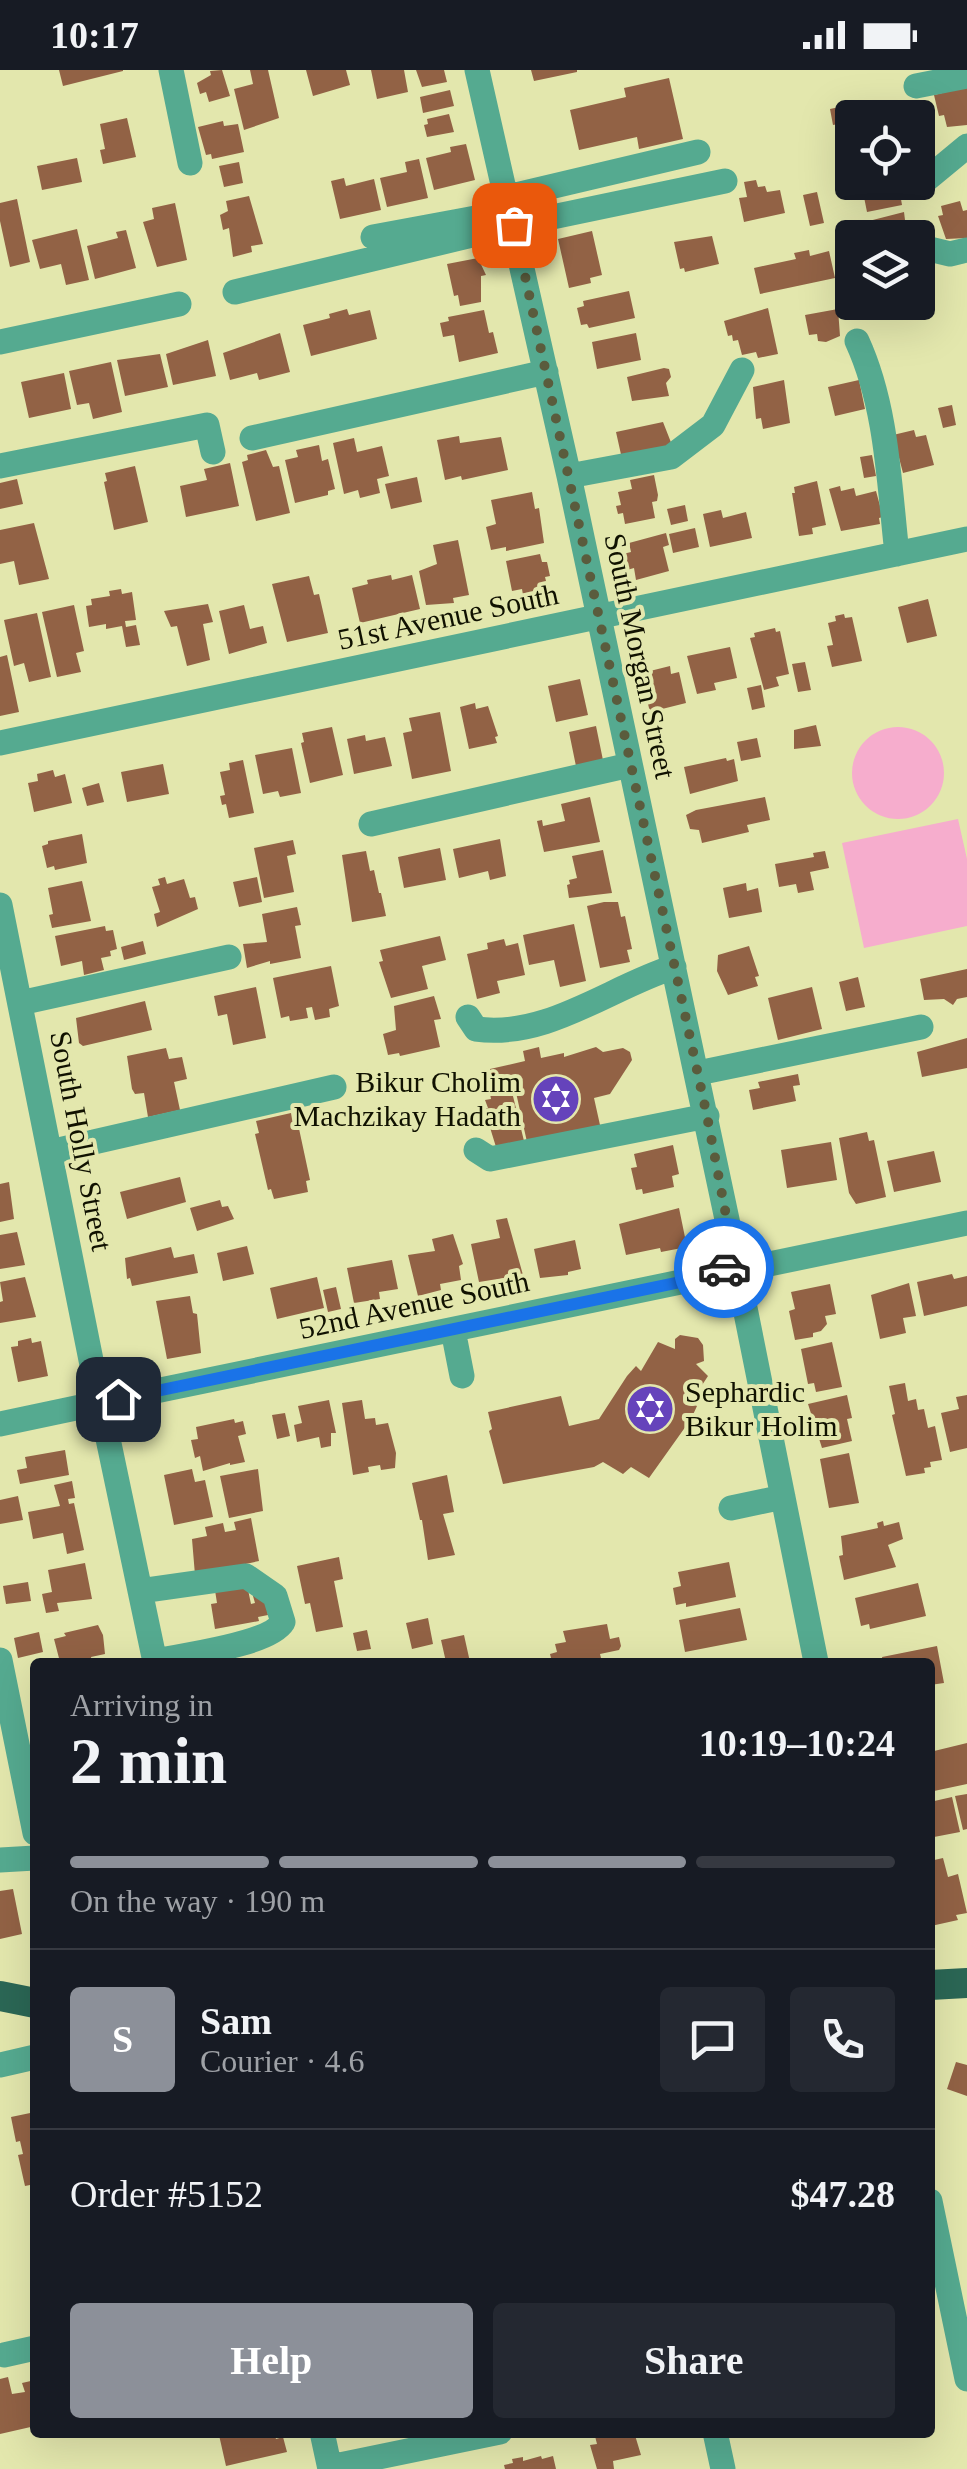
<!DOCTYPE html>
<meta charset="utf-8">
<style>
:root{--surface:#171b24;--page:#242831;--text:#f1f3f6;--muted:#9ea1a6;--line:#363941;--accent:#8c9099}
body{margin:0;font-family:Georgia,serif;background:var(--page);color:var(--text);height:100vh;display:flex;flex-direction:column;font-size:38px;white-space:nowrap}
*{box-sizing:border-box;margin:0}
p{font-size:32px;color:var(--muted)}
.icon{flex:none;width:55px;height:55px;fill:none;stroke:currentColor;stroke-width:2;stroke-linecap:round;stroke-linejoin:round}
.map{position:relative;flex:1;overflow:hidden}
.panel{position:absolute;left:30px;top:1588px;width:905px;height:780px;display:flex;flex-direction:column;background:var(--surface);border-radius:10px;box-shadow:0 10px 40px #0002}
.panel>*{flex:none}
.tools{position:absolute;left:835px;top:30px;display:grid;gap:20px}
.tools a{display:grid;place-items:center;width:100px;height:100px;border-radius:10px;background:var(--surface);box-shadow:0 10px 40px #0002;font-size:50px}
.pin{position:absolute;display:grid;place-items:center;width:85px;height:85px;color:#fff;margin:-42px;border-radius:20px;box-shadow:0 5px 15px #0006}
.courier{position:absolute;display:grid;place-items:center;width:100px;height:100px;margin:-50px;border:8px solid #1a73e8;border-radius:50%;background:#fff;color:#222;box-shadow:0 2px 12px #0007}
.headline em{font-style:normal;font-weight:700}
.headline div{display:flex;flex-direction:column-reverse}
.headline{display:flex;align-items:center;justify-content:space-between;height:170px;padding:0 40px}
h1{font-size:65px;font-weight:700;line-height:75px}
.bar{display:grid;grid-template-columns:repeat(4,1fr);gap:15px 10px;align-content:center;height:120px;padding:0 40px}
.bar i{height:12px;border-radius:8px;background:var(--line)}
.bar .active{background:var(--accent)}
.bar p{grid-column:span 4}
.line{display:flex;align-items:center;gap:25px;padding:0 40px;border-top:2px solid var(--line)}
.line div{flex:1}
.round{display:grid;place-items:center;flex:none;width:105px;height:105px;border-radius:10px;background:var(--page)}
.cta{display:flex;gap:20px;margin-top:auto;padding:20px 40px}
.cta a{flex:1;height:115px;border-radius:10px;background:var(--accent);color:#fff;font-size:40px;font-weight:700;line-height:115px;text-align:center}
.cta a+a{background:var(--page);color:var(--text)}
.status{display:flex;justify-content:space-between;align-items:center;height:70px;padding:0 50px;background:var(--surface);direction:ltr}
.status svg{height:28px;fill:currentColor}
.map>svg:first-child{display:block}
</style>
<div class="status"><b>10:17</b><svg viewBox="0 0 49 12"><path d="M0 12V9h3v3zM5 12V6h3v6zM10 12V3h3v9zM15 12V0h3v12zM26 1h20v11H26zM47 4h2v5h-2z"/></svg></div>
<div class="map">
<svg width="967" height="2399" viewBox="0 0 967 2399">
<rect width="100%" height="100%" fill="#e3e7ad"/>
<!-- green -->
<path fill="#f6adcd" d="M852 703a46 46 0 1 1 92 0a46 46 0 1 1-92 0Z
M958 749 967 789V856L864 878 842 773Z"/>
<!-- building -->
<path fill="#926245" d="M59 0H123V1L63 16Z
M222 0 230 26 209 32 206 22 200 24 197 13 211 5 210 1Z
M250 0H268L279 48 244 60 234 19 253 14Z
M306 0H346L350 15 313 26Z
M371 0H404L408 22 377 29Z
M416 0H444L447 12 422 17Z
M531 0H577V2L534 11Z
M669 8 683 69 639 79 637 67 579 80 570 40 626 27 624 18Z
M967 17V55L947 57 944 45 939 46 934 25Z
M450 20 454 36 423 43 420 27Z
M867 31 870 48H852V77L848 78 843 53 833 55 830 39Z
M449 44 454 62 427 67 424 55 428 54 427 49Z
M127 48 136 87 103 94 100 80 105 79 100 54Z
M223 51 224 56 238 54 244 82 212 89 211 84 206 85 198 57Z
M466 74 475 110 434 120 426 88 451 82 450 77Z
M77 88 82 112 42 120 37 96Z
M419 89 428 128 387 137 380 108 407 102 405 92Z
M239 92 243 113 224 117 219 96Z
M344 108 346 116 374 109 381 140 340 149 331 111Z
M756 110 758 117 765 116 767 122 780 120 785 143 744 152 739 128 747 127 744 112Z
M861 112H898L902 135 867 142Z
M817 122 824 153 810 156 803 125Z
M249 126 263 174 251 176 252 182 233 187 229 158 223 160 220 145 228 141 226 131Z
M17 129 30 192 10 197 0 151V133Z
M960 131 963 141 967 140V168L946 169 938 146 943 145 941 136Z
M175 133 187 190 157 197 143 152 154 149 152 138Z
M904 142 905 150H901L905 168H865L861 153Z
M77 159 89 210 66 215 61 194 40 199 32 170Z
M126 160 136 198 95 209 87 176 118 168 116 162Z
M592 161 602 205 590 208 591 213 569 218 558 169Z
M712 166 719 194 685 202 684 198 680 199 674 172Z
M809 180 810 186 829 181 835 208 760 224 754 198 796 189 794 183Z
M478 188 486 205 481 206V232L460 236 458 225 454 226 447 194Z
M629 221 635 248 589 258 587 254 581 255 577 238 584 236 583 231Z
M768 238 778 284 758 288 756 282 742 285 738 270 733 271 732 265 728 266 724 251Z
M347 239 349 245 370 240 377 269 311 286 303 255 330 248 329 244Z
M838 239 840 266 826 272 818 271 817 264 809 265 805 245Z
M484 240 489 263 493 262 498 283 459 292 454 265 443 267 440 253 449 251 448 247Z
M280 263 290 302 259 310 257 303 230 310 223 283Z
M636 263 641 290 597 299 592 272Z
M208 270 216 306 173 315 166 284Z
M160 284 168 317 125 326 117 290Z
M111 292 122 342 93 349 89 333 77 335 69 301Z
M664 298 669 299 671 307 666 313 669 326 632 331 627 307Z
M64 303 71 339 29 348 21 312Z
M784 310 790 353 763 359 761 348 756 349 753 317Z
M859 310 865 339 835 346 828 317Z
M952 335 956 355 943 358 938 338Z
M663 352 672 375 622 389 616 362Z
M914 360 916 367 926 365 934 395 903 403 893 365Z
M459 366 460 373 501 367 508 400 462 410 461 406 445 410 437 370Z
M354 368 357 382 382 376 389 406 377 409 380 423 360 428 358 420 344 424 333 373Z
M319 375 322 391 328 389 335 419 328 421V425L295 433 285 390 298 387 296 380Z
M266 380 273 397 279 396 290 443 256 451 242 392 248 390 247 385Z
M872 385 876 406 864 408 860 387Z
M230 393 239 436 186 447 180 416 207 410 204 399Z
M135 396 148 452 114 460 104 412 107 411 105 403Z
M654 405 658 425 657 431 652 432 655 448 625 454 623 443 618 444 616 436 621 435 618 422 632 419 630 410Z
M417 407 422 432 391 439 385 414Z
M17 409 23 434 0 439V413Z
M817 411 826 455 812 458 813 464 799 466 792 423H795L794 417Z
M840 416 841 421 854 418 856 426 876 421 883 447 879 448 880 454 841 461 829 419Z
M532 422 535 439 539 438 544 473 506 481V477L491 480 486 457 496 454 491 430Z
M685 435 688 451 671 455 667 439Z
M721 440 723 448 746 442 752 468 710 477 703 444Z
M34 453 49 509 19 515 14 491 0 494V460Z
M695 458 699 477 673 483 669 464Z
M666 463 669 475 663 477 669 501 636 510 634 498 627 500 623 484 631 482 629 473Z
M458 470 469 525 453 528 454 533 426 535 419 501 437 494 433 475Z
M540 484 542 492H547L550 506 545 507 547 515 537 517 538 522 523 525 522 519 512 521 506 491Z
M391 505 392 510 412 505 420 539 360 553 352 518 368 514 367 510Z
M309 506 314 525 319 524 328 563 287 572 272 514Z
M121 519 122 524 132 522 136 550 125 551 126 557 136 555 140 575 126 577 122 556 106 559V554L89 557 86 536 92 535 91 529 110 526 109 521Z
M928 529 937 566 907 573 898 537Z
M208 534 213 552 203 554 210 590 187 596 177 556 171 557 164 541Z
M74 535 84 581 76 583 81 602 57 607 42 542Z
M244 535 250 559 263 556 267 573 229 584 219 541Z
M37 543 51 607 29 612 24 593 14 596 4 550Z
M844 544 845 548 852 547 862 591 832 597 827 576 833 575 828 553 836 551 835 546Z
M775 558 776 562 780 561 789 604 776 607 779 616 764 620 750 568 755 567 754 563Z
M730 577 737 608 714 613 716 620 697 624 687 586Z
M7 585 19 642 0 646V587Z
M805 592 811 620 798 622 792 594Z
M670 596 671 604 679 602 686 633 650 642 643 614 648 613 646 602Z
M580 609 588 645 556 652 548 616Z
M761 615 765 637 752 640 747 618Z
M475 633 476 639 488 636 498 666 495 667 497 673 469 679 460 637Z
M440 642 451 701 412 709 403 663 412 661 409 648Z
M816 655 821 676 794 679V660Z
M596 656 604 695 577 701 569 662Z
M332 657 343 705 310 713 301 673 304 672 302 663Z
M365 665 366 671 385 667 392 696 354 704 347 669Z
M757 668 761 687 741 691 737 672Z
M292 678 301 723 280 727 278 721 263 724 255 685Z
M726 688 727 691 734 689 738 711 690 724 684 697Z
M243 690 254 743 229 748 226 734 222 735 220 726 225 725 220 702 230 700 229 693Z
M163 694 169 724 127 732 121 702Z
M53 700 55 707 65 704 72 733 34 742 28 713 38 711 37 704Z
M99 713 104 732 87 736 82 718Z
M590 727 600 772 544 782 537 751 542 750 543 756 565 751 561 734Z
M765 727 770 750 747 755 749 762 702 773 699 760 690 759 686 745 696 740Z
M82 764 87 793 55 800 54 796 47 798 42 776 48 774V771Z
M500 769 506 806 490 810 488 801 459 808 453 779Z
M293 770 296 784 287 786 294 822 264 828 254 778Z
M440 778 446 810 404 818 398 787Z
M603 780 612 823 569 828 567 815 570 814 569 810 577 808 572 786Z
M366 781 370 801 374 800 379 823H381L386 846 352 852 342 785Z
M825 781 829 798 810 802 814 820 798 823 796 814 779 817 775 794 814 787 813 783Z
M165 807 167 814 184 809 190 828 195 827 198 839 157 857 154 844 160 842 152 817 160 815 158 809Z
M257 807 262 832 239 837 233 812Z
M82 811 91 851 52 858 49 845 53 844 48 818Z
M746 813 747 821 758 818 762 842 729 848 723 818Z
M604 832H618L621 847 625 846 632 879 627 880 630 892 600 898 587 836Z
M297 837 301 855 295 856 301 888 270 894V891L247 898 243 874 267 872 262 844Z
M574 854 586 911 560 917 554 890 529 895 523 865Z
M105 856 106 861 113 860 117 879 110 881 111 886 101 888 104 900 84 905 82 891 61 896 55 866Z
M440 866 446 890 422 896 428 919 391 928 379 892 383 891 380 880Z
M504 869 506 876 518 873 525 905 497 911 500 923 477 929 467 884 488 879 487 873Z
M143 871 146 884 124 890 121 877Z
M749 876 759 906 755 907 758 916 728 925 717 901 718 885Z
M331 896 339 936 329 939 330 947 315 950 312 937 306 938 308 948 290 951 289 946 281 948 273 908Z
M967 899V927L957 929 953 935 944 929 924 930 920 909Z
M858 907 865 937 846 941 839 912Z
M256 917 266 968 233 975 227 944 218 946 214 926Z
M812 917 822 959 778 970 768 928Z
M434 926 441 949 434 950 440 977 400 986 399 983 388 985 383 964 396 960 394 936Z
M145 931 152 960 83 976 79 973 76 948Z
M967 968V998L922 1007 917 982Z
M539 977 541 988 564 983V987L596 977 603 982 623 978 630 982 632 990 610 1024 594 1028 602 1064 529 1081 515 1018H511L524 1071 496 1077 484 1038H488L485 1030 491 1029 487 1008 492 1007 490 999 525 991 523 981Z
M166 978 169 989 182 987 187 1009 174 1012 180 1040 148 1047 144 1023 135 1024 132 1019 127 986Z
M798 1004 800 1015 793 1016 796 1031 753 1040 749 1020 760 1018 758 1012Z
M291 1043 293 1055 298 1054 310 1110 306 1111 308 1122 274 1129 271 1119 268 1120 255 1064 259 1063 256 1051Z
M867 1062 869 1071 874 1070 886 1127 856 1134 849 1123 839 1068Z
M831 1072 837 1110 787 1118 781 1080Z
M673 1075 679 1104 672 1106 674 1117 643 1124 642 1119 636 1120 631 1098 637 1097 634 1084Z
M934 1081 941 1112 894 1122 887 1091Z
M180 1107 186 1132 127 1149 120 1122Z
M9 1112 14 1149 0 1152V1114Z
M220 1130 222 1137 228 1136 234 1149 197 1161 190 1138Z
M679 1138 687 1177 661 1182 660 1178 626 1185 619 1154Z
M507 1148 523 1205 479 1212 471 1174 500 1168 496 1150Z
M17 1162 25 1195 0 1199V1165Z
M453 1164 463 1194 459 1196 461 1210 440 1214 441 1220 418 1226 408 1185 435 1181 432 1169Z
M575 1170 581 1199 568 1202V1205L540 1208 534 1179Z
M247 1176 254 1204 223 1211 217 1183Z
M171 1177 174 1188 194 1184 198 1203 132 1216 130 1208 127 1209 125 1188Z
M392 1190 398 1219 379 1222 380 1229 354 1233 347 1198Z
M952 1204 954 1209 967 1206V1236L924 1246 917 1212Z
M25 1207 36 1247 0 1253V1232L3 1231 0 1212Z
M317 1207 324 1238 277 1249 270 1218Z
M909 1213 916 1246 903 1248 906 1263 880 1269 871 1225Z
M830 1214 836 1244 825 1246 827 1254 821 1261 813 1263V1267L795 1270 789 1241 795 1239 791 1222Z
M336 1217 341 1239 328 1242 323 1220Z
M190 1226 193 1243 197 1244 201 1283 167 1289 156 1231Z
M680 1265 698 1268 703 1275 704 1291 696 1294 708 1306 691 1332 697 1336 691 1349 649 1408 631 1397 623 1404 603 1392 594 1397 503 1414 489 1361 492 1359 488 1342 561 1326 569 1356 599 1349 627 1306 636 1296 641 1301 658 1272 675 1279V1269Z
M31 1268 32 1273 41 1271 48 1306 18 1312 11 1277 18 1276V1271Z
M832 1272 842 1317 816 1322 814 1313 808 1314 801 1279Z
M905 1313 908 1331 916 1329 918 1340 924 1339 928 1358 935 1356 942 1390 930 1392 931 1397 924 1398 925 1403 906 1406 892 1345 895 1344 889 1316Z
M847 1325 852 1348 847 1349 852 1371 822 1378 808 1334Z
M967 1325V1378L950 1382 941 1343 959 1339 956 1327Z
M329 1330 336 1363H331V1376L321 1378 319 1367 297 1372 294 1355 302 1353 298 1336Z
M362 1330 365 1349 375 1348 376 1355 388 1353 396 1383 395 1398 381 1400 380 1395 368 1397 369 1402 353 1405 342 1333Z
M285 1343 290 1366 277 1369 272 1345Z
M234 1349 235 1353 243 1351 246 1364 238 1366 245 1392 230 1395V1393L203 1401 200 1386 195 1388 191 1370 198 1369 196 1357Z
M65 1380 69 1405 20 1414 17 1400 27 1398 25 1387Z
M849 1383 859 1433 829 1438 820 1389Z
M192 1399 195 1412 205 1410 213 1447 174 1455 164 1405Z
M258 1399 263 1441 229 1448 220 1406Z
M447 1405 454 1442 443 1444 455 1485 428 1490 422 1450H420L412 1413Z
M72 1411 75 1428 68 1429 69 1434 74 1433 84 1480 67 1484 63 1463 33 1469 28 1442 60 1436 54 1415Z
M18 1426 23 1450 0 1454V1430Z
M251 1448 259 1491 195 1505 192 1469 207 1466 205 1457 223 1453 225 1462 236 1460 234 1452Z
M883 1451 884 1456 899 1452 903 1469 888 1475 896 1497 844 1510 839 1486 843 1485 841 1466 878 1458 877 1453Z
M339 1487 343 1509 334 1511 343 1557 316 1562 310 1533 305 1534 297 1496Z
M729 1492 736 1527 686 1537V1533L676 1535 673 1518 681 1516 678 1502Z
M85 1493 92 1529 57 1533 59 1541 46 1543 42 1524 52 1522 48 1500Z
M28 1512 31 1531 6 1534 3 1516Z
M918 1513 926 1546 870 1559 869 1554 861 1556 855 1528Z
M214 1514 247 1515 251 1534 255 1533 253 1526 264 1524 268 1545 258 1547 259 1551 215 1559 211 1534 217 1533Z
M740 1538 747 1570 685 1582 679 1550Z
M428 1548 433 1574 412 1579 406 1553Z
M607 1554 610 1569 619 1567 621 1576 619 1580 600 1584 602 1592H552L550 1584 557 1582 555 1574 566 1572 563 1561Z
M98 1555 103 1565 105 1584 91 1587 92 1592H60L54 1569 66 1566 64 1563Z
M367 1560 371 1579 357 1581 353 1563Z
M39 1562 43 1582 18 1588 14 1568Z
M464 1565 470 1592H446L441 1570Z
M937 1576 944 1613 930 1615V1592H883L882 1587Z
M967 1673V1714L934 1721 930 1717V1682Z
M967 1724V1759L963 1760 955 1726Z
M952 1727 960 1762 934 1767 930 1774V1732Z
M943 1788 948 1807 958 1804 967 1843 956 1845 958 1850 931 1856 930 1791Z
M13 1819 22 1864 0 1869V1821Z
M956 1992 967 1995V2026L947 2019Z
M35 2042V2068H31L35 2083V2114L25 2116 18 2085 23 2084 20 2071 16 2072 11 2047Z
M8 2307 12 2324 25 2322 22 2313 35 2310V2356L0 2364V2309Z
M232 2362H274L276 2369 283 2367 287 2382 226 2396 219 2365Z
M594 2362H634L641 2385 613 2391 614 2399H597L590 2375 597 2374Z
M541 2386 542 2389 553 2386 556 2399H505L504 2395 513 2393 512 2389 523 2387V2391Z"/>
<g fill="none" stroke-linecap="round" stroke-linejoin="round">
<!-- minor -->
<path stroke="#55aa90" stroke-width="25" d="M171 0 190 93
M477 0 569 406 735 1187
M916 16 967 6
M926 110 967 76
M507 127 698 82
M373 167 481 147
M921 177 950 184 967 180
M235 222 514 155 725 111
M857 271C887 336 889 413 897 484
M0 272 179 234
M252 368 546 302
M0 396 207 355 213 382
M569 406 671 387 713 355 742 300
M0 673 967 469
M371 754 630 695
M0 835 97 1320
M20 933 229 887
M468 947 476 959C547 969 610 917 674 897
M698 1003 921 957
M476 1080 490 1089 707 1046
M50 1082 334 1017
M750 1198 967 1153
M740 1213 816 1592
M453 1260 462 1306
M117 1329 724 1203
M103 1345 155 1592
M0 1354 90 1335
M731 1438 783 1427
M140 1521 246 1506 275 1526 283 1552C269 1575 184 1585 155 1591
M0 1590 35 1763
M0 1790 35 1788
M0 1995 35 1987
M930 2131 967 2309
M4 2285 35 2278
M322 2362 330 2399
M715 2362 723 2399
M330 2397 500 2362"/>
<!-- major -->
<path stroke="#2b6755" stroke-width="30" d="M930 1915 967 1913
M0 1926 35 1933"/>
</g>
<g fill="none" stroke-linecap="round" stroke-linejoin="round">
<!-- done -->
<path stroke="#5a5c3d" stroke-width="10" stroke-dasharray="0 18" d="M514 155 707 1046 734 1187 728 1190 724 1198"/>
<!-- route -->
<path stroke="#1a73e8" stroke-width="12" d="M118 1329 724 1203V1198"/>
</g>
<!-- icons -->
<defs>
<g id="synagogue-disc" transform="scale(2.5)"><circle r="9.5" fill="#6543bb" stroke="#e3e7ad"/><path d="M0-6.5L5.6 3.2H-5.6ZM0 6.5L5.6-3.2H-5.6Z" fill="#fff"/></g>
</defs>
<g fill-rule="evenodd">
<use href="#synagogue-disc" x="556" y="1029"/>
<use href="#synagogue-disc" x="650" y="1339"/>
</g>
<g text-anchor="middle" stroke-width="8" stroke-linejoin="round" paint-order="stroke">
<!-- street labels -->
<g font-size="30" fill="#101100" stroke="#e3e7ad">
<text transform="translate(448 547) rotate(-12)" y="10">51st Avenue South</text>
<text transform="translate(640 586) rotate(78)" y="10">South Morgan Street</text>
<text transform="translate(81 1071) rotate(79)" y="10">South Holly Street</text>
<text transform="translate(414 1235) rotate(-12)" y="10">52nd Avenue South</text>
</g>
<!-- poi labels -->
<g font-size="30" fill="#101100" stroke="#e3e7ad" text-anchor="end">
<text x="521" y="1022">Bikur Cholim<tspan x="521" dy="34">Machzikay Hadath</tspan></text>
<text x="685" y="1332" text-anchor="start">Sephardic<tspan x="685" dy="34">Bikur Holim</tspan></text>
</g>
</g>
</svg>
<div class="tools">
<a><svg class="icon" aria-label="locate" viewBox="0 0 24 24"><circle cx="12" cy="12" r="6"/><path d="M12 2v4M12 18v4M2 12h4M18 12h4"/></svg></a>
<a><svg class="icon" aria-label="layers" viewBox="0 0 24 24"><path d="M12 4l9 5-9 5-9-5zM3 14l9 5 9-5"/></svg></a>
</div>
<div class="pin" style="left:514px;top:155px;background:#ea580c"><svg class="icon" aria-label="bag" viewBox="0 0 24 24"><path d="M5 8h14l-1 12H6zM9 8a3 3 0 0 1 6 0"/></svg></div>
<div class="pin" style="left:118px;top:1329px;background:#1f2937"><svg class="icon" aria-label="home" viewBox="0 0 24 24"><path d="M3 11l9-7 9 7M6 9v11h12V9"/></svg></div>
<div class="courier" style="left:724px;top:1198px"><svg class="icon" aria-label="car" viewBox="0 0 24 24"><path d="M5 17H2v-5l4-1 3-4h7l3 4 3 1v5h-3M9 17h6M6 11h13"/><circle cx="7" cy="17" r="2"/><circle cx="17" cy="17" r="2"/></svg></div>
<section class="panel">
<div class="headline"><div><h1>2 min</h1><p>Arriving in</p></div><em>10:19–10:24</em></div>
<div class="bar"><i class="active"></i><i class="active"></i><i class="active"></i><i></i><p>On the way · 190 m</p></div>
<div class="line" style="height:180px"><b class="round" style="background:var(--accent);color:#fff">S</b><div><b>Sam</b><p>Courier · 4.6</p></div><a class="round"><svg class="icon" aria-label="chat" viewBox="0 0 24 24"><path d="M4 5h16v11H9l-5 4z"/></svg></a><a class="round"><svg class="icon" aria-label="phone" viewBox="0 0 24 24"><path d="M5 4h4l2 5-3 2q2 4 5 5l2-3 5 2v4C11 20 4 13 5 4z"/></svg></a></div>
<div class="line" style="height:130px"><div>Order #5152</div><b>$47.28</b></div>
<div class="cta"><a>Help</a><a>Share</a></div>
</section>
</div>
